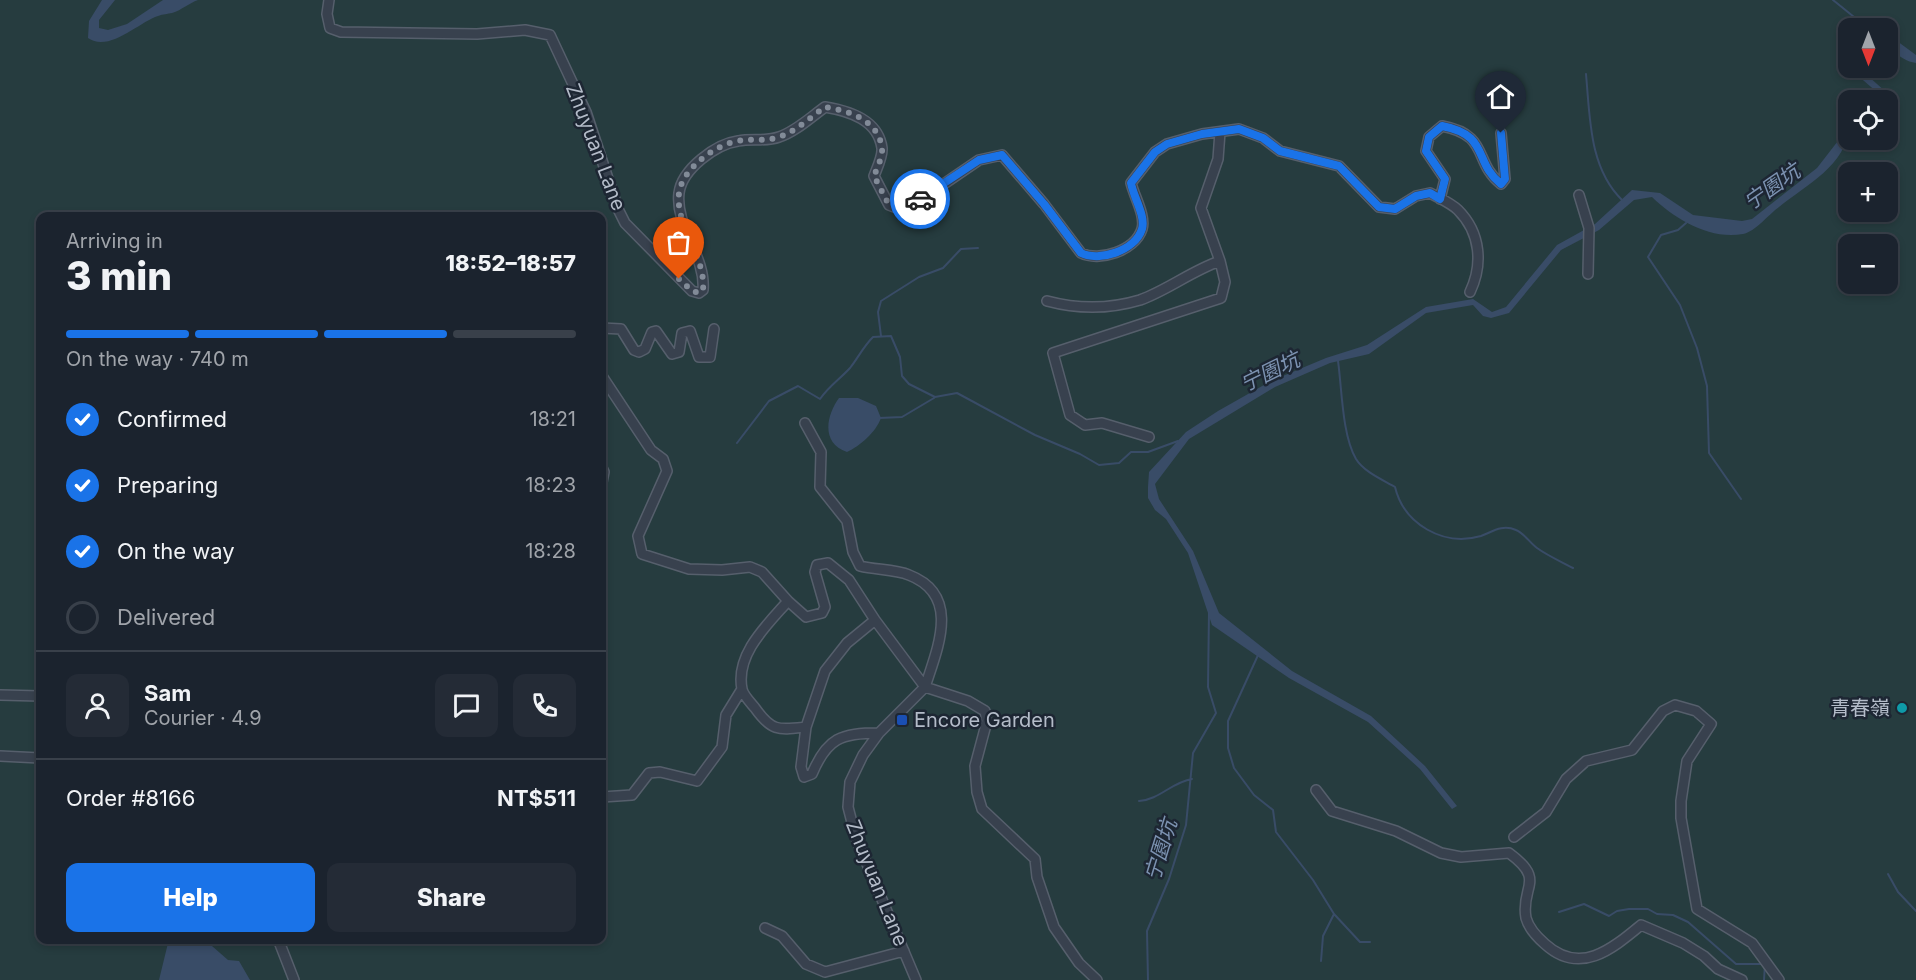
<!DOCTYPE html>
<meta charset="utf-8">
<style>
:root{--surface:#1b232e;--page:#242b36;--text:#f1f3f6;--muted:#a0a4aa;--line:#39404a;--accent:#1a73e8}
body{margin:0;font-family:Inter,"Noto Sans TC",sans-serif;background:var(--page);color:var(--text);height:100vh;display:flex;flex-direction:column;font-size:22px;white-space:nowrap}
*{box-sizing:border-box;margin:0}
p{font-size:20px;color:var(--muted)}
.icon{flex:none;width:33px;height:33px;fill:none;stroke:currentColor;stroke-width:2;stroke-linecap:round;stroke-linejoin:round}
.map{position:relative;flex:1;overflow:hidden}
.drawer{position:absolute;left:36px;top:212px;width:570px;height:732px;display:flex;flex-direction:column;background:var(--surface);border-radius:12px;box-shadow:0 3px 9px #0003,0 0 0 2px var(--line)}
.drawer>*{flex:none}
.needle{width:39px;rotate:180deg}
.controls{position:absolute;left:1838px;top:18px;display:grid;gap:12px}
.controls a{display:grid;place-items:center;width:60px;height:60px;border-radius:12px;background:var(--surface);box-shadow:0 3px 9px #0003,0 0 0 2px var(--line);font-size:30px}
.pin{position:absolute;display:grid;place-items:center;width:51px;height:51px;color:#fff;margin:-62px -26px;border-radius:50% 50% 50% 0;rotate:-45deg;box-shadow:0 0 6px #0007}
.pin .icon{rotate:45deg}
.courier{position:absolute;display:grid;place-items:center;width:60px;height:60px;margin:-30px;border:4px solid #1a73e8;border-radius:50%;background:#fff;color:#222;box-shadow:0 2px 8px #0007}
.summary em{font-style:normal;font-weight:800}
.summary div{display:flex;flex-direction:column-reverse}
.summary{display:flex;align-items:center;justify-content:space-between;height:102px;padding:0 30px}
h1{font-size:39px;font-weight:800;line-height:45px}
.bar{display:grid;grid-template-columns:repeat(4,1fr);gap:9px 6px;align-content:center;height:72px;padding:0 30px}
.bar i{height:8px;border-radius:4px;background:var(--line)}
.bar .selected{background:var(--accent)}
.bar p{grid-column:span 4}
.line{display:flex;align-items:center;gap:15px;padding:0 30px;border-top:2px solid var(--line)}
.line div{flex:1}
.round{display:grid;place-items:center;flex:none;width:63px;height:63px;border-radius:12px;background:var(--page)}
ol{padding:0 30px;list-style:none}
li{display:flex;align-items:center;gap:18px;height:66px}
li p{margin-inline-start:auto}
li .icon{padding:6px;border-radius:50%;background:var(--accent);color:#fff;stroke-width:4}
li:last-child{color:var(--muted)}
li i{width:33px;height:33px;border:3px solid var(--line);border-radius:50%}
.button{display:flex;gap:12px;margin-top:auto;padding:12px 30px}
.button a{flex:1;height:69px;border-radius:12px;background:var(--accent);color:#fff;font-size:24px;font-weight:800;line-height:69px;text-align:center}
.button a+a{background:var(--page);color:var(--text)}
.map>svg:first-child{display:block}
</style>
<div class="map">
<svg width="1916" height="980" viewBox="0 0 1916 980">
<rect width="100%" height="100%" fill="#242f3e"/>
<!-- green -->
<path fill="#263c3f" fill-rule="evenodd" d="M0 0H1916V980H0ZM1848 28H1887V68H1848ZM1848 100H1887V140H1848ZM1848 172H1887V212H1848ZM40 216H602V939H40ZM1848 244H1887V284H1848Z"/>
<!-- water -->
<path fill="#394c67" d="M102 0H115L99 20V28L108 30 127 24 163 0H198C189 3 182 10 172 13 168 14 163 14 158 16 139 22 109 53 88 38L89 21Z
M1864 17H1875L1887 28H1878L1873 21 1861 28H1854Z
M1887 29 1897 41 1916 55V63C1898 60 1887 46 1887 29Z
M1849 68H1859L1886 92 1888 110 1887 100H1882L1878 93Z
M1848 128C1848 164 1805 186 1779 207 1769 214 1755 232 1743 234 1709 240 1675 219 1652 197L1634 200 1599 230 1561 250 1509 313 1491 318 1483 316 1473 305 1426 313 1369 354 1330 363 1275 387 1189 439 1155 484 1159 499 1193 551 1219 613 1292 671 1371 716 1425 766 1457 806 1452 809 1420 769 1368 722 1289 678 1212 625 1188 553 1166 519 1155 510 1148 498V487L1149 472 1186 432 1218 411 1271 381 1326 358 1367 345 1426 307 1473 299 1492 312 1506 307 1557 245 1595 224 1632 190 1660 193 1693 215 1742 221 1752 219 1817 168Z
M839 398H858L876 406 881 418C876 432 860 446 847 452 821 443 826 416 839 398Z
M169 939H204L228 960 239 961 250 980H159Z"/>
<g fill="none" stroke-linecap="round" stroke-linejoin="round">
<!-- stream -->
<path stroke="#394c67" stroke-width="2" d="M1833 0 1859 21
M1586 74C1590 117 1589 168 1622 200
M1686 223 1678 230 1661 235 1648 257 1680 305 1697 348 1707 386 1709 453 1741 499
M881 336 878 312 881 301 919 277 943 268 961 249 978 248
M1338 361C1342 389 1342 435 1356 459 1364 472 1383 480 1395 487 1404 524 1443 547 1481 536 1492 532 1502 524 1516 530 1524 533 1530 543 1537 548 1548 556 1562 562 1573 568
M879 418 902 417 934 398
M737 443 769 401 798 386 820 399C829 386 840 379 850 368 858 358 863 347 873 337L891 336 900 357 902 376 909 384 935 397 957 393 1035 435 1080 454 1099 465 1119 463 1131 452H1148L1178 441
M1259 653 1228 721V748L1234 768 1254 795 1273 810 1276 832 1313 880 1334 914 1360 942H1370
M1139 801C1159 800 1172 782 1192 779
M1888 874 1898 892 1916 911
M1559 912 1584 904 1609 916 1617 911 1629 909H1648L1657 914 1673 915 1688 922 1736 964H1765L1764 980
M1321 961 1323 936 1334 914
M1148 980 1147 931 1169 879 1186 825 1193 753 1216 713 1208 687 1209 611"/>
<!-- street casing -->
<g stroke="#565f6c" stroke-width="12">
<path id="street" d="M329 0 327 14 330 28 341 32 477 34 525 30 550 35 586 112 618 209 625 223 692 291 699 293 703 290C706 256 675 227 679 193 682 169 716 144 738 141 752 138 765 142 779 137 795 132 811 117 825 107 850 111 878 120 882 148 883 156 877 168 874 176L889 205 899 209 913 205 979 160 1002 155 1044 204 1081 253C1099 262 1135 251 1142 229 1146 216 1134 196 1131 183L1155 152 1167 144 1202 134 1239 129 1263 138 1280 151 1339 166 1379 207 1395 209 1416 196 1430 193C1439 198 1451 203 1458 210 1481 233 1483 265 1470 292
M1579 195 1589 228 1588 274
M1440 199 1445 179 1426 151 1429 137 1442 126C1490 135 1473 162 1501 184L1505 179 1501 133
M1047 301C1077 309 1110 309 1140 300 1168 290 1191 271 1220 261
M602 328 621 329 634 350 639 352 645 349 652 332 656 331 672 354 679 352 682 333 690 331 699 357H710L714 329
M602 376 651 450 663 459 667 471 638 536 642 554 689 569 722 570 750 567 762 572 788 601C768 624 735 654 742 689 743 695 751 703 755 708 772 732 779 730 806 727L801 767 804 777 812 774C827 738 841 733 879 733
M805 423 821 452 820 487 847 521 853 552 860 566C875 570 895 569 909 575 961 595 938 647 925 687
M1149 437 1102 423 1085 425 1070 415 1053 353 1221 298 1225 282 1220 261 1201 208 1218 159 1220 132
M602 468 604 472 602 482
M788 601 806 617 822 613 825 607 815 572 817 565 828 563 849 580 875 620 925 687
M0 695 40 696
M806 727 825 671 847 643 875 620
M0 756 40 758
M1316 790 1332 811 1396 831 1441 853 1461 857 1509 853C1547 881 1520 886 1526 918 1529 929 1537 937 1545 944 1580 976 1612 949 1641 925L1683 943 1704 956 1718 969 1742 980
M602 797 632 795 649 773 660 772 697 781 722 747 726 715 742 689
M1514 837 1546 812 1566 779 1586 761 1632 750 1663 711 1675 705 1696 711 1711 724 1687 761 1681 801V818L1697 909 1752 943 1779 980
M765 928 782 936 806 964 825 972 904 951
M278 939 294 980
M916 980 856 838 848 807 850 782 863 755 879 733 925 687 968 701 985 711 987 721 975 766 977 792 982 809 1035 859 1037 877 1054 927 1079 963 1097 980"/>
</g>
<!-- street -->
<use href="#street" stroke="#38414e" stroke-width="9"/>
</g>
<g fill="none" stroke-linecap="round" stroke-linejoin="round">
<!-- done -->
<path stroke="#828b98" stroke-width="6" stroke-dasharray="0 10.8" d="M679 279 692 291 699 293 703 290C706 256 675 227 679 193 682 169 716 144 738 141 752 138 765 142 779 137 795 132 811 117 825 107 850 111 878 120 882 148 883 156 877 168 874 176L889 205C901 210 910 208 920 199"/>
<!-- route -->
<path stroke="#1a73e8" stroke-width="8" d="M920 199 979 160 1002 155 1044 204 1081 253C1099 262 1135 251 1142 229 1146 216 1133 196 1131 183L1155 152 1167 144 1202 134 1239 129 1263 138 1280 151 1339 166 1379 207 1395 209 1416 196 1430 193 1440 199 1445 179 1426 151 1429 137 1442 126C1490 135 1473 162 1501 184L1505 179 1501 133"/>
</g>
<!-- markers -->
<circle fill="#0f9aa8" stroke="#1d2633" stroke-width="2" cx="1902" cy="708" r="6"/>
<rect fill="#1a4fb4" stroke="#1d2633" stroke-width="2" x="896" y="714" width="12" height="12" rx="3"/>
<g text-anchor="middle" stroke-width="5" stroke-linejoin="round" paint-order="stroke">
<!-- street labels -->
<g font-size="20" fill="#b4bcc9" stroke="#1d2633">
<text transform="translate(596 147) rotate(69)" y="7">Zhuyuan Lane</text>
<text transform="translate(877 883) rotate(68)" y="7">Zhuyuan Lane</text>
</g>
<!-- poi labels -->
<g font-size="20" fill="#b4bcc9" stroke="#1d2633" text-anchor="end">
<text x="1890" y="715">青春嶺</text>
<text x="914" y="727" text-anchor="start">Encore Garden</text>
</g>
<!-- water labels -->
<g font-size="21" font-style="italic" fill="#7c92b1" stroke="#1d2633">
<text transform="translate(1772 187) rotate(-35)" y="7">宁園坑</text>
<text transform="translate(1270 372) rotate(-26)" y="7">宁園坑</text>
<text transform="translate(1161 850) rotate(-73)" y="7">宁園坑</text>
</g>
</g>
</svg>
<div class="controls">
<a><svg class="needle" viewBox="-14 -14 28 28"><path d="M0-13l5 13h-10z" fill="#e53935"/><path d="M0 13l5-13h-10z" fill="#a0a4aa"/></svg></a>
<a><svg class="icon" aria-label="locate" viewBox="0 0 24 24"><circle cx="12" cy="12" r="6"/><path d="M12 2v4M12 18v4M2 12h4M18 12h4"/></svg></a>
<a>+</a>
<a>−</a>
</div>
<div class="pin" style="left:679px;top:279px;background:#ea580c"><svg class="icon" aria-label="bag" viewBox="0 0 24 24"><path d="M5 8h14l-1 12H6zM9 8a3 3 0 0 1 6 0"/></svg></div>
<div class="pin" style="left:1501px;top:133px;background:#1f2937"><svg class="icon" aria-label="home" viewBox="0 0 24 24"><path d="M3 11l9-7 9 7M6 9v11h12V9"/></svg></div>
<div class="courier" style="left:920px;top:199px"><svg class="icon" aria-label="car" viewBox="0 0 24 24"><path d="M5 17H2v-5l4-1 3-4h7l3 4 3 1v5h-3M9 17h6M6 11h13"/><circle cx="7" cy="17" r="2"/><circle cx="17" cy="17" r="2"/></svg></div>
<section class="drawer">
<div class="summary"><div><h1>3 min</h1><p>Arriving in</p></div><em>18:52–18:57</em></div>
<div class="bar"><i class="selected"></i><i class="selected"></i><i class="selected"></i><i></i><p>On the way · 740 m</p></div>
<ol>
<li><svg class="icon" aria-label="check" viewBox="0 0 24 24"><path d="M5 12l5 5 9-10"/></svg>Confirmed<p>18:21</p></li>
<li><svg class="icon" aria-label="check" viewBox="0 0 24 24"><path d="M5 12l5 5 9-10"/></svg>Preparing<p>18:23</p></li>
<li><svg class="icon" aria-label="check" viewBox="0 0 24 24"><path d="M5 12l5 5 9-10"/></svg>On the way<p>18:28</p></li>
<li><i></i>Delivered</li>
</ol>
<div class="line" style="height:108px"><a class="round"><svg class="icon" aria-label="person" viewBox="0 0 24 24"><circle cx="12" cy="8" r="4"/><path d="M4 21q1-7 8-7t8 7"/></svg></a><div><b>Sam</b><p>Courier · 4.9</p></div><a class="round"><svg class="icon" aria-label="chat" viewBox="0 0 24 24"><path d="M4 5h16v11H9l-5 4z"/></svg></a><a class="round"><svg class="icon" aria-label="phone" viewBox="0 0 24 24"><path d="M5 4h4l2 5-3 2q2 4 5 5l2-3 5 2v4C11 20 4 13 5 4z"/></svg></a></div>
<div class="line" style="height:78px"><div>Order #8166</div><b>NT$511</b></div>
<div class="button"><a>Help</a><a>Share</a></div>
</section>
</div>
